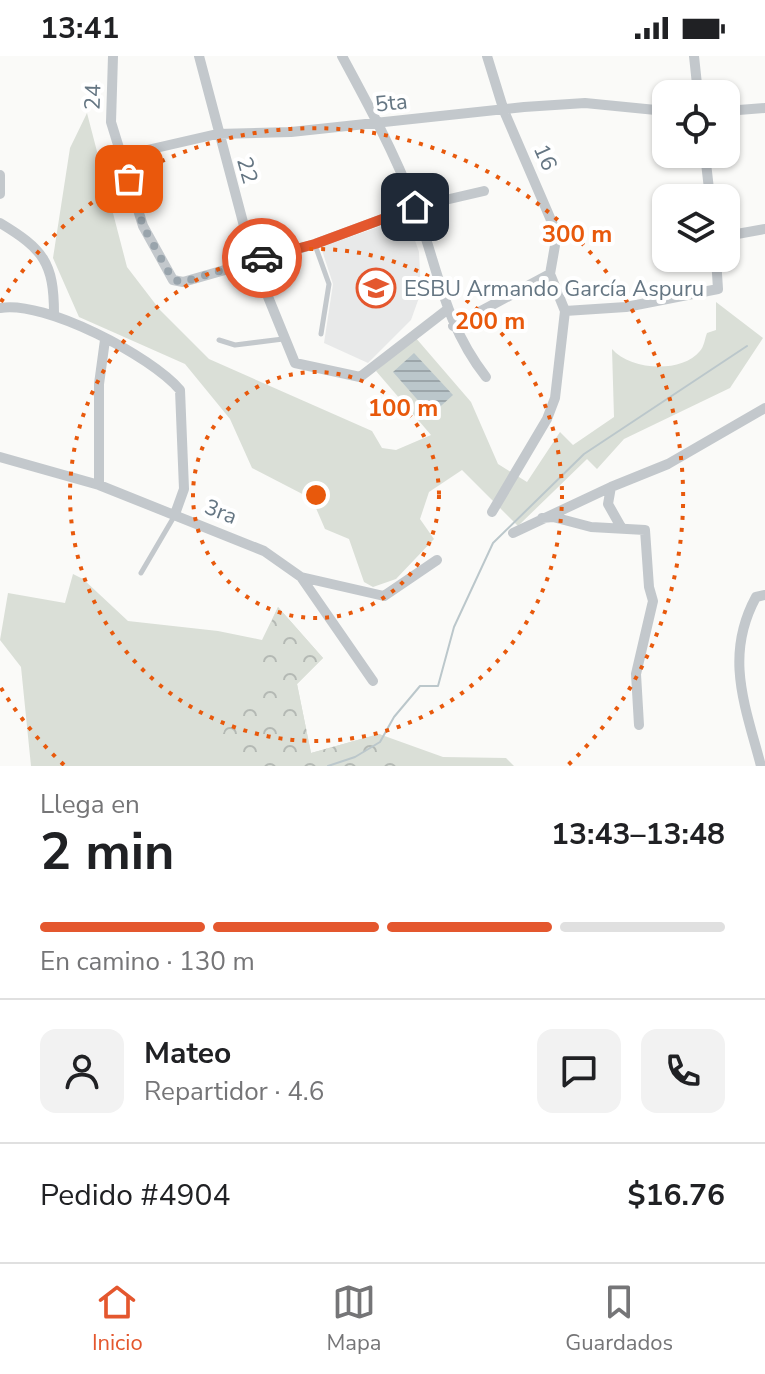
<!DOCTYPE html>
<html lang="es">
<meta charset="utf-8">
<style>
:root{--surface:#fff;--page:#f2f2f2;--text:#202124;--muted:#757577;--line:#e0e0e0;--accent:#e4572e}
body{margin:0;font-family:"Nunito Sans",sans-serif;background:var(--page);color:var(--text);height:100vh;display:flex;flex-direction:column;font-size:30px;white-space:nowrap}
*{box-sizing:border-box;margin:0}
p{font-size:26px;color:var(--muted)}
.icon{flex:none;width:44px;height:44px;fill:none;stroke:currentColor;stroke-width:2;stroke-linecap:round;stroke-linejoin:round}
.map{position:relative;height:710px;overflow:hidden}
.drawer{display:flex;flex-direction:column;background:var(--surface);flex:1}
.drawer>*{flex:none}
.tools{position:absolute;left:652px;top:24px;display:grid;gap:16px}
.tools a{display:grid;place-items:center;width:88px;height:88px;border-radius:16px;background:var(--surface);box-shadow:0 2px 6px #0004;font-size:40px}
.pin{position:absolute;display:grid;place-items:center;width:68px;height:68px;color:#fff;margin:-34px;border-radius:16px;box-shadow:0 4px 12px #0006}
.courier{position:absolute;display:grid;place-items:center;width:80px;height:80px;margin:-40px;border:6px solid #e4572e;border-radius:50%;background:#fff;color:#222;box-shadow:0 2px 10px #0007}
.head em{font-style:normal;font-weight:700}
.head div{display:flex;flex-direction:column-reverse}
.head{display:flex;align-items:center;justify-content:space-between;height:136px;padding:0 40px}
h1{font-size:52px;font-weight:700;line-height:60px}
.bar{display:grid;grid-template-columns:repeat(4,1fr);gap:12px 8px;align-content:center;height:96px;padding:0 40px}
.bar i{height:10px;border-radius:6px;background:var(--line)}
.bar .active{background:var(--accent)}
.bar p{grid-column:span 4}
.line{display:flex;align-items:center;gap:20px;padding:0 40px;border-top:2px solid var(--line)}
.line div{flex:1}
.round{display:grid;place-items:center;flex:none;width:84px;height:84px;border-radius:16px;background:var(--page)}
.status{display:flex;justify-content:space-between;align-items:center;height:56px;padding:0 40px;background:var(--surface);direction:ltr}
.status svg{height:22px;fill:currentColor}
.tabs{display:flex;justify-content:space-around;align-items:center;height:112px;border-top:2px solid var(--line);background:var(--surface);font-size:22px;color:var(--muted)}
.tabs a{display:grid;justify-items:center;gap:4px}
.tabs .active{color:var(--accent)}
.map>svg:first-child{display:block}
</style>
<div class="status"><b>13:41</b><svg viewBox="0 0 49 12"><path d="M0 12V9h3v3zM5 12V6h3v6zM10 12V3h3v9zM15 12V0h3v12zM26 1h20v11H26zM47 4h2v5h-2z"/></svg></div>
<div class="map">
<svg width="765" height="710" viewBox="0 0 765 710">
<defs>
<pattern id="forest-crowns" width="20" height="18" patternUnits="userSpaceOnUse" patternTransform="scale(2)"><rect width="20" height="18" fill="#dadfd7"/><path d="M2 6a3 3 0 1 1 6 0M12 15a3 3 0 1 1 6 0" fill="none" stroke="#b4b9b4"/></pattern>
<pattern id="water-rules" width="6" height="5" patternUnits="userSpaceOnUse" patternTransform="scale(2)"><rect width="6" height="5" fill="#bbc7cb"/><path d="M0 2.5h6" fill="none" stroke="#9ca6aa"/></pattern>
</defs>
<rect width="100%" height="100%" fill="#fafaf8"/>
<!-- built -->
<path fill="#e8e9e9" d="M407 161 419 196 421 236 411 264 368 307 324 287 333 228 321 191Z"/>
<!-- grass -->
<path fill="#dadfd7" d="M87 57 127 211 160 254 209 303 372 375 382 392 396 394 431 379 376 315 415 281 471 346 498 408 527 426 560 376 573 389 614 361 612 293C630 314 681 318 700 295 704 291 705 282 707 277L716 274V246L763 282 730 332 624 383 597 413 587 403 518 470 462 414 429 436 420 463 434 483 396 523 373 531 364 526 349 483 325 473 312 443 252 412 230 363 185 308 79 261 53 202 70 92Z
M73 518 83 523 128 565 218 575 262 584 278 551 323 602 297 628 311 697 379 678 443 701 506 702 514 710H31L21 611 0 584 8 537 65 547Z"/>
<!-- forest -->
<path fill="url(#forest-crowns)" d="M278 551 323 602 297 628 311 697 379 678 398 687V710H242L221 682 233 653 262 628 254 606Z"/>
<!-- water -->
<path fill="url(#water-rules)" d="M414 297 453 339 431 359 393 316Z"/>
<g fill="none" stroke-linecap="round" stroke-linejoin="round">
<!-- stream -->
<path stroke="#bbc7cb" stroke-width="2" d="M328 710 355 701 380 686 394 661 420 630H438L454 571 493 487 584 398 747 290"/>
<!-- service -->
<path stroke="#c3c8cc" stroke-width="5" d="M315 189 329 228 321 278
M219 284 235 289 283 283
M141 517 175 459"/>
<!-- minor -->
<path stroke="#c3c8cc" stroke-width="10" d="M113 0 111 66 143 170 173 224 183 226 315 188 415 151 484 135
M199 0 253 204 295 307 360 321 448 253
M342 0C368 48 394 96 414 148 438 210 443 266 486 321
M487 0 504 55 557 178 550 218
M694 0 698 38
M726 55 765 52
M705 98 710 142
M121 100 217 78 291 76 524 51 585 47 666 55
M0 119V138
M0 167C43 193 54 206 54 258
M726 180 765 173
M0 252C45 244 151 300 180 334L184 433 175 458
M565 255 626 251 718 233 716 202
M453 270 550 218
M0 401 99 429 264 495 301 521 373 625
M99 429V328L105 284
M492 456 547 363 555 342 565 255 550 218
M542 462 553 461 591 471 645 474 649 531 653 545 636 618 639 669
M621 471 608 448 611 431 668 408 765 352
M513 477 611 431
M301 521 384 540 437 504
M761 710C745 649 724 600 756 541L765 539"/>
</g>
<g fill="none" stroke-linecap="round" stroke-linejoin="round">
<!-- done -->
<path stroke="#99a4ac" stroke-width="8" stroke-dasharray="0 14.4" d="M129 123 143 170 173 224 183 226 262 202"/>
<!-- route -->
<path stroke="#e4572e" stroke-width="10" d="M262 202 315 188 415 151"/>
</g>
<!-- distance rings -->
<g fill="none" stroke="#e8590c" stroke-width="4" stroke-dasharray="4 8">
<circle cx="316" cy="439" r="123"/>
<circle cx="316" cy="439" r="246"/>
<path d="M64 709A369 369 0 0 1 1 632M1 246A369 369 0 1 1 568 709"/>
</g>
<!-- icons -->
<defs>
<g id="school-ring" transform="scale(2)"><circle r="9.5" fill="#fff" stroke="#e4572e" stroke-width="1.5"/><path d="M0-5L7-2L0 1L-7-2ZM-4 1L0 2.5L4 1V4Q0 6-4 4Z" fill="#e4572e"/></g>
</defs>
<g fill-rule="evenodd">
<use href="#school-ring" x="376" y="232"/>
</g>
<g text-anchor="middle" stroke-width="8" stroke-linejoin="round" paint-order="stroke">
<!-- street labels -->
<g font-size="22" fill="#657683" stroke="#fff">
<text transform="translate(92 41) rotate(-88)" y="8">24</text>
<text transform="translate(391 46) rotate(-6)" y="8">5ta</text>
<text transform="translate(546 101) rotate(66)" y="8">16</text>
<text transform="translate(248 114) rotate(74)" y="8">22</text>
<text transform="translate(221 455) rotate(21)" y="8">3ra</text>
</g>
<!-- poi labels -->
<g font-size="22" fill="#657683" stroke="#fff" text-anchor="start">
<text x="404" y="240">ESBU Armando García Aspuru</text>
</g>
</g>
<circle cx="316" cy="439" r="12" fill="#e8590c" stroke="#fff" stroke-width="4"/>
<g font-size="24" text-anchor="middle" font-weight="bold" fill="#e8590c" stroke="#fff" stroke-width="8" stroke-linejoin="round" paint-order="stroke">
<text x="577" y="186">300 m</text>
<text x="490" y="273">200 m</text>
<text x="403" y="360">100 m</text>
</g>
</svg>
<div class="tools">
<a><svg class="icon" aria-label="locate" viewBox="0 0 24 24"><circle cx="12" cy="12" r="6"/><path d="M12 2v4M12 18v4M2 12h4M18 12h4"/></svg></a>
<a><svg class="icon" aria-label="layers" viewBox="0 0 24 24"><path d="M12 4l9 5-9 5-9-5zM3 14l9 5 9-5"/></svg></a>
</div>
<div class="pin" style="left:129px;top:123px;background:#ea580c"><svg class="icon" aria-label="bag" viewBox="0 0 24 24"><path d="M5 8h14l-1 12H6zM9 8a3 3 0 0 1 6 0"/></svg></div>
<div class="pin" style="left:415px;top:151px;background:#1f2937"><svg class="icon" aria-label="home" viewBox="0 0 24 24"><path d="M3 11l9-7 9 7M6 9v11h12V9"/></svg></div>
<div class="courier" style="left:262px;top:202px"><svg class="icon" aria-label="car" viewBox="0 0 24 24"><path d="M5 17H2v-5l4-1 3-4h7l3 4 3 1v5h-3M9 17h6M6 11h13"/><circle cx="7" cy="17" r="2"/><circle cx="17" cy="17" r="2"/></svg></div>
</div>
<section class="drawer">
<div class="head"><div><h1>2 min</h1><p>Llega en</p></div><em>13:43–13:48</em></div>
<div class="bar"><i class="active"></i><i class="active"></i><i class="active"></i><i></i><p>En camino · 130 m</p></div>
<div class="line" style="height:144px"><a class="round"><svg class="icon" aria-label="person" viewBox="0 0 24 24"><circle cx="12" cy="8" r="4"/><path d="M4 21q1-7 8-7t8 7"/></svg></a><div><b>Mateo</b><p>Repartidor · 4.6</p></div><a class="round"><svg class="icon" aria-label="chat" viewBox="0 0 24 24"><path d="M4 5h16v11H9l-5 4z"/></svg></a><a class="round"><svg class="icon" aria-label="phone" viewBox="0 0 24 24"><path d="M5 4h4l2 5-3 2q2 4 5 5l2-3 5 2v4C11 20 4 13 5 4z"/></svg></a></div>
<div class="line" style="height:104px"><div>Pedido #4904</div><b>$16.76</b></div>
</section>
<nav class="tabs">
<a class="active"><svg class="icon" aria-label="home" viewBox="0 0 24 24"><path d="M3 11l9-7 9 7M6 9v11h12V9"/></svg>Inicio</a>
<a><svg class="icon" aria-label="map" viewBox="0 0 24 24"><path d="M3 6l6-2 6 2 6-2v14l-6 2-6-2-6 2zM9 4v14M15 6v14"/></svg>Mapa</a>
<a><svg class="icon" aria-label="saved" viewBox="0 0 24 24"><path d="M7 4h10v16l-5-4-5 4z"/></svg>Guardados</a>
</nav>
